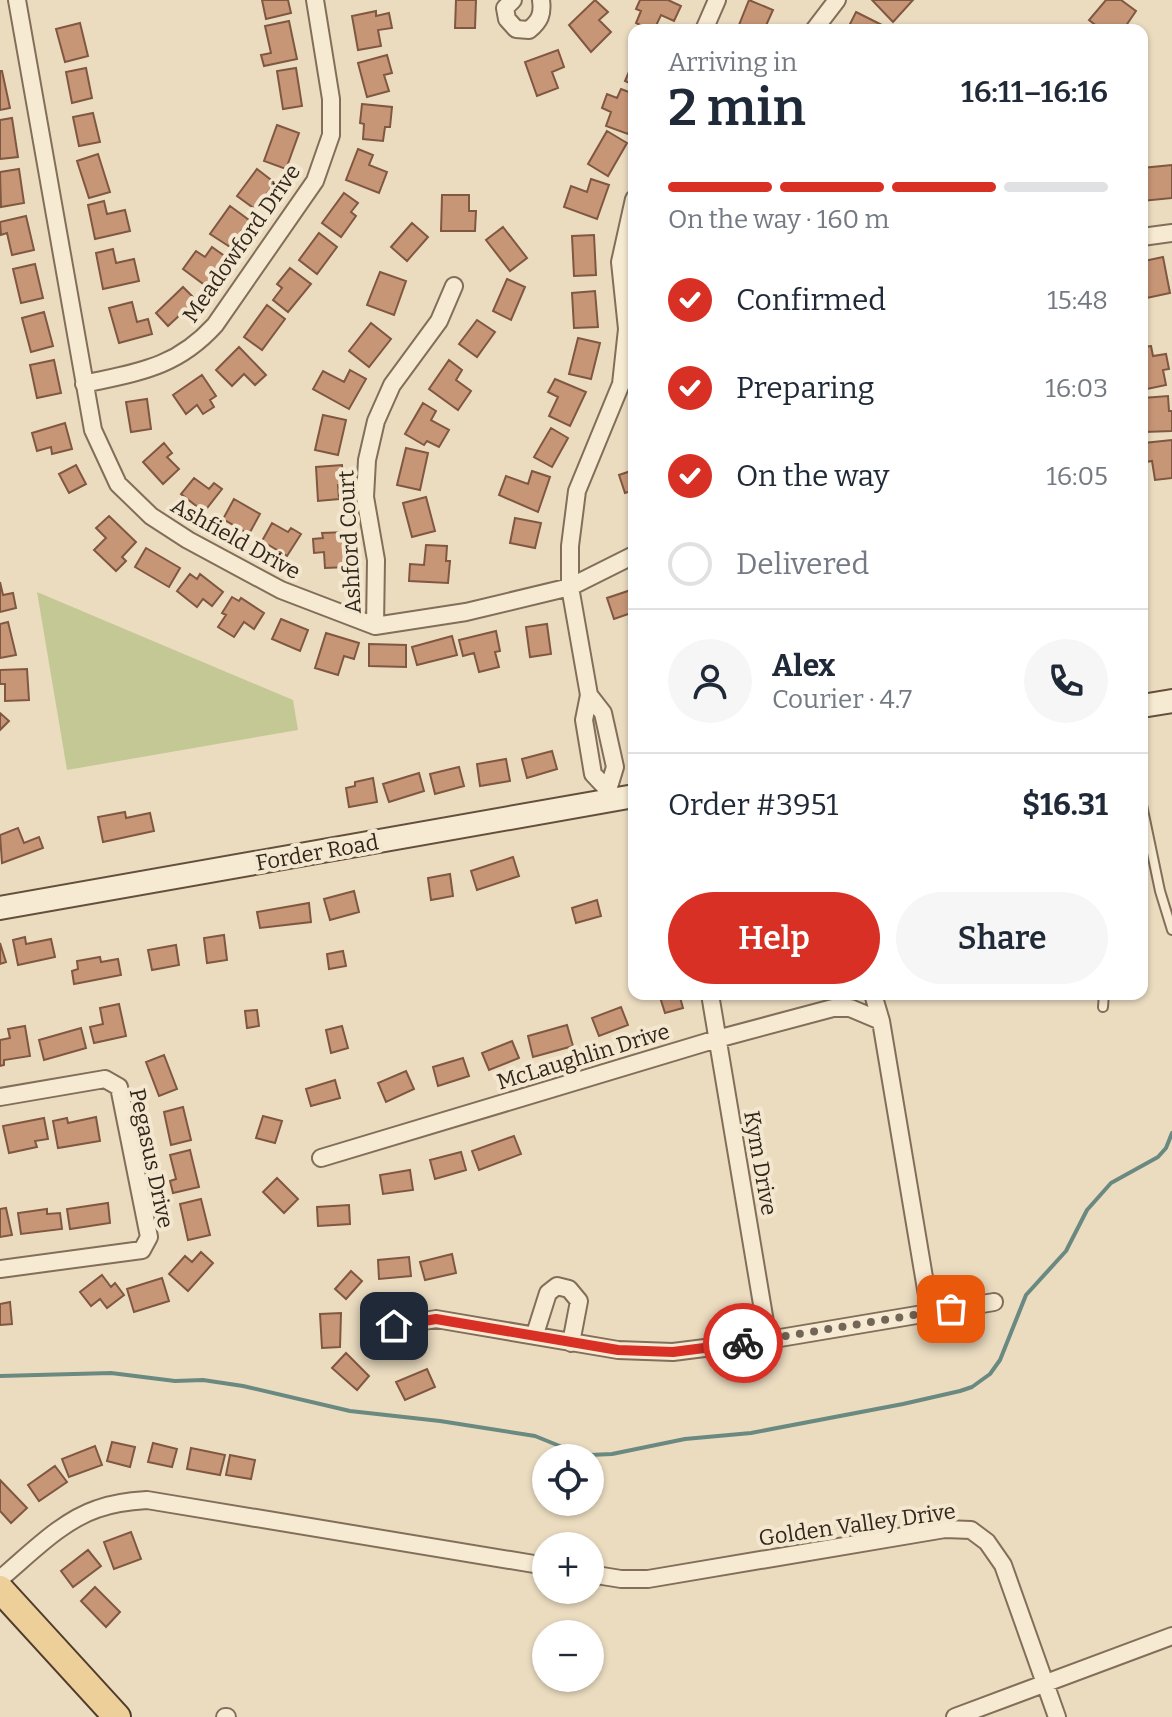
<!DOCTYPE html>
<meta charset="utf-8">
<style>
:root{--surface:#fff;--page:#f6f6f7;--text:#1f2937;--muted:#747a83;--line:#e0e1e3;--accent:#d93025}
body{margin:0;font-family:Bitter,serif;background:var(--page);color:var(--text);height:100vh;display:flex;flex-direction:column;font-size:30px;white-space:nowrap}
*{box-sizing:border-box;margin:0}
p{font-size:26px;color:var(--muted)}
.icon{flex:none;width:44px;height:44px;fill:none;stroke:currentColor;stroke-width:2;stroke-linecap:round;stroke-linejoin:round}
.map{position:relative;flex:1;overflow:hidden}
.drawer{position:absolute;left:628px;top:24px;width:520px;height:976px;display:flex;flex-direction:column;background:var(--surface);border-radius:16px;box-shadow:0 2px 6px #0004}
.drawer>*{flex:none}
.tools{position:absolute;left:532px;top:1444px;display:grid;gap:16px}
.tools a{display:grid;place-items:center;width:72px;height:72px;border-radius:50%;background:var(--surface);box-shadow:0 2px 6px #0004;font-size:40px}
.pin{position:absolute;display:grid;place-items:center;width:68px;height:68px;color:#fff;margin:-34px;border-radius:16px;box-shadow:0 4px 12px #0006}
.courier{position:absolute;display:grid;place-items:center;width:80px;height:80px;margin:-40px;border:6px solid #d93025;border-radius:50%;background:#fff;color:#222;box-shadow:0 2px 10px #0007}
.overview em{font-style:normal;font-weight:600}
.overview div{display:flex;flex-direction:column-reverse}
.overview{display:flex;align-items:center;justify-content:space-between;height:136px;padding:0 40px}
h1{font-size:52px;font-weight:600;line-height:60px}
.bar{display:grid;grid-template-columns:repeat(4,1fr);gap:12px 8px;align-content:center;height:96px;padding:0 40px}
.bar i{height:10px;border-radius:6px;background:var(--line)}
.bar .selected{background:var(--accent)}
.bar p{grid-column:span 4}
.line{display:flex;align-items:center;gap:20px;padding:0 40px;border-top:2px solid var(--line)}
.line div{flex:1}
.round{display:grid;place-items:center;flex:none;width:84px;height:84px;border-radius:42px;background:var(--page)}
ol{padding:0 40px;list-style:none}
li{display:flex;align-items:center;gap:24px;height:88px}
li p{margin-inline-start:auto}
li .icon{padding:8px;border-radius:50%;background:var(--accent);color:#fff;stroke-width:4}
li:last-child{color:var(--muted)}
li i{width:44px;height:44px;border:4px solid var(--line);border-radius:50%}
.button{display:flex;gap:16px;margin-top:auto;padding:16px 40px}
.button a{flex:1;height:92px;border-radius:48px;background:var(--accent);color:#fff;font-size:32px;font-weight:600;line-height:92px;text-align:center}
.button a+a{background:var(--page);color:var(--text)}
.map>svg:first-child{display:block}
</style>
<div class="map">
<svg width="1172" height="1717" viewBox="0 0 1172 1717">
<rect width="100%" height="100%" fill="#ebdcc0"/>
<!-- green -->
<path fill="#c4c895" d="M37 592 293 700 298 730 67 770Z"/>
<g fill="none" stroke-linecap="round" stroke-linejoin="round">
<!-- stream -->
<path stroke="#6a8a81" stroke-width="4" d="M0 1376 111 1373 175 1381 203 1380 243 1386 350 1411 440 1421 535 1436 572 1451 590 1455 612 1454 685 1439 751 1433 903 1404 960 1391 972 1387 990 1374 1000 1360 1026 1295 1066 1251 1087 1210 1111 1183 1158 1157 1166 1148 1172 1133"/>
</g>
<!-- building -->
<path fill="#c79677" stroke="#805740" stroke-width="2" d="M262 0H288L291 13 266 19Z
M456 0H476L475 28H455Z
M595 0 608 12 599 20 611 32 591 52 569 25Z
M640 0H668L681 6 674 21 661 15 654 30H651L636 23 641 11 636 9Z
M749 0 773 10 764 30H737Z
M872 0H913L893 22Z
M1106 0H1121L1136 11 1123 30H1102L1089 20Z
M376 11V16L389 13 392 28 378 30 381 46 358 50 352 16Z
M856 12 884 26 882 30H847Z
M289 21 297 59 264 66 261 55 271 53 265 26Z
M80 23 88 56 65 62 56 29Z
M558 50 564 67 552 72 558 88 537 96 525 62Z
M387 55 392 73 384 75 389 91 367 97 358 63Z
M634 60V85L625 81Z
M86 68 92 98 72 103 66 72Z
M296 68 302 106 283 109 277 71Z
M0 71H2L10 108 0 110Z
M621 89 634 94V119L628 134 606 126 611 112 602 108 607 94 617 98Z
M362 104 392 107 390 127H385L383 141 363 139 364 124 360 123Z
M93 113 100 142 79 146 73 117Z
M12 118 18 157 0 159V120Z
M277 125 299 133 286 169 264 161Z
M607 131 627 143 608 176 588 164Z
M358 149 373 155 369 165 387 172 379 193 346 180Z
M98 154 110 192 89 198 77 161Z
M1172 165V198L1142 201V168Z
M19 169 24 203 1 207 0 172Z
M257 169 275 183 255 209 237 196Z
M591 179 609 185 597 219 564 207 571 186 587 192Z
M344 193 358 203 351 212 356 216 341 237 322 223Z
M442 195H469V211H476L475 231H441Z
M104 201 107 214 125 210 130 231 95 239 88 205Z
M230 206 249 220 230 247 210 234Z
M26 216 34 250 12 255 7 233 1 235 0 222Z
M412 223 428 237 407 261 391 247Z
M503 227 527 258 510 271 486 240Z
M319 233 337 247 317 274 299 260Z
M594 235 596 275 574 276 572 236Z
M212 247 226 257 206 286 183 269 196 251 205 257Z
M113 249 116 263 134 259 139 281 103 289 96 253Z
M1163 257 1170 293 1142 299 1144 261Z
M35 264 43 298 21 303 13 269Z
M290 268 311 284 288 312 273 300 282 288 277 284Z
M380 272 406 281 394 315 367 305Z
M507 279 525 287 511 320 493 311Z
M183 287 196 300 168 326 156 313Z
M595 291 598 327 574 328 572 293Z
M132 302 137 322 148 319 152 334 119 343 109 308Z
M267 305 285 319 262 350 244 337Z
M44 312 53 346 31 352 22 318Z
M477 320 495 332 477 357 459 344Z
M371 323 391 339 369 367 349 351Z
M578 338 600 343 591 379 569 374Z
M1151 346 1153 356 1166 354 1169 369 1163 370 1166 385 1142 390V347Z
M239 347 266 375 255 385 244 374 232 386 216 370Z
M54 360 61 393 37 398 30 365Z
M449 360 462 370 456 380 471 391 458 410 429 389Z
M350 370 366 379 349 409 313 389 323 371 344 382Z
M202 375 216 396 210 400 214 407 203 414 197 405 186 414 173 395Z
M555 379 586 392 570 426 549 416 558 397 548 392Z
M1168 396 1169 411H1172V431L1145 432 1143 398Z
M147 399 151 429 131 432 126 402Z
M423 403 436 411 431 420 449 430 439 447 427 441 424 445 405 434Z
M323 415 346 420 338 455 315 450Z
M65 423 72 449 52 454 51 447 37 451 32 433Z
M551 428 568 438 552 467 534 457Z
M1172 440V478L1155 480 1152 461 1146 462 1144 443Z
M164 443 172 453 167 457 179 469 163 484 143 462Z
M406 448 428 453 420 490 397 485Z
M76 465 86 484 69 493 59 474Z
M342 465 344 485H338L339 499 318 501 316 467Z
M634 470V490L625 493 619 475Z
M532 471 550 477 538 512 499 495 506 476 528 484Z
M194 478 209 489 214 483 222 489 204 512 181 494Z
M426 497 435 531 412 537 403 503Z
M234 499 260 514 249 534 223 519Z
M109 516 136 542 122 557 126 561 116 571 94 550 106 538 96 528Z
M515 518 541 523 535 548 510 543Z
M272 523 288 532 291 528 301 534 287 556 262 541Z
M346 532 348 567 325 568 324 552 314 553 313 539 323 538 322 533Z
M426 545 447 546 446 561H450L448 583 409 581 410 564 424 565Z
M146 548 180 568 169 587 135 567Z
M190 574 197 579 200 574 223 592 212 606 203 599 197 607 177 591Z
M0 582 3 595 13 593 16 608 0 612Z
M634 589V612L614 619 607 598Z
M232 597 239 601 241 598 264 613 254 629 244 622 234 637 218 627 226 615 222 613Z
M281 619 308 630 300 651 272 639Z
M8 622 16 655 0 658V624Z
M547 624 551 654 530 657 526 627Z
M496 631 500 651 495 652 499 667 479 672 474 653 463 656 459 640Z
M326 633 359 643 354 659 344 656 338 675 315 668Z
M452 636 457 655 417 665 412 647Z
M369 644 406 645V667L369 666Z
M27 669 29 700 5 701V684H0V670Z
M0 713 9 721 0 730Z
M552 751 557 769 527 778 522 759Z
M506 759 510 781 480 786 477 764Z
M459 767 464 786 435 794 430 774Z
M419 773 424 791 389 802 383 784Z
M373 778 377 802 349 807 346 788 355 786V782Z
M125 812 126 818 150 813 154 831 103 842 98 817Z
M18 828 24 843 39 837 43 848 2 863 0 835Z
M513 857 519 876 477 890 471 871Z
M450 874 453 896 431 900 428 878Z
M354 891 359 912 330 920 324 899Z
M597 900 601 916 576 923 572 908Z
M309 903 311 922 260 928 257 912Z
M224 935 227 960 207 963 204 938Z
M25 937 26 944 51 939 55 957 18 965 13 940Z
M0 943 6 962 0 964Z
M176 945 179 965 152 970 148 950Z
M343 951 346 966 329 969 327 954Z
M100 957 101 962 118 959 121 975 74 984 72 971 78 969 77 961Z
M659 994H679L683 1008 665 1013Z
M119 1004 126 1036 94 1043 90 1027 103 1024 100 1008Z
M621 1007 628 1025 599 1036 592 1018Z
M257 1010 259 1026 247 1028 245 1011Z
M567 1025 573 1046 533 1057 528 1036Z
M25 1026 30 1056 4 1060V1065L0 1066V1040L10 1038 8 1029Z
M342 1026 348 1048 331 1053 326 1030Z
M81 1028 86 1048 44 1060 39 1040Z
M512 1041 519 1058 489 1070 482 1053Z
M164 1055 177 1089 159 1096 146 1062Z
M463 1058 469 1076 438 1086 433 1067Z
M406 1071 414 1089 386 1102 378 1083Z
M335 1080 340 1098 311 1106 306 1089Z
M183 1107 191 1140 171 1145 164 1112Z
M263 1116 282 1121 275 1143 256 1138Z
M96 1117 100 1141 58 1148 53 1121 67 1118 68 1123Z
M44 1118 48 1139 35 1141 37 1147 9 1153 3 1126Z
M514 1136 521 1154 479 1170 472 1151Z
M190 1150 199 1187 173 1193 170 1181 176 1179 170 1155Z
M461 1152 466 1170 435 1179 430 1160Z
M410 1170 413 1190 383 1194 380 1175Z
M277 1178 298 1199 284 1213 263 1192Z
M201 1199 210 1235 188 1240 180 1204Z
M108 1203 110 1223 70 1229 67 1209Z
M349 1205 350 1224 318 1226 317 1207Z
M6 1208 12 1235 0 1237V1209Z
M47 1209V1214L60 1213 62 1229 21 1234 18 1213Z
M201 1252 213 1263 188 1291 169 1274 185 1256 192 1262Z
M452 1254 456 1273 425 1280 420 1262Z
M409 1257 411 1276 379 1279 378 1260Z
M351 1271 362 1281 346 1299 335 1289Z
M102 1275 111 1287 115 1283 124 1295 107 1308 100 1299 91 1306 80 1292Z
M162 1278 169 1301 134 1312 127 1289Z
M10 1302 12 1324 0 1325V1304Z
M341 1313 340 1347 322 1348 320 1314Z
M346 1353 369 1376 357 1390 332 1368Z
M427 1369 435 1387 405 1400 396 1382Z
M112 1442 135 1447 130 1467 107 1461Z
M153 1443 177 1449 172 1467 148 1462Z
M95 1446 102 1465 69 1477 62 1459Z
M191 1448 225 1455 220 1475 187 1469Z
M230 1455 255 1460 251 1479 226 1475Z
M55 1466 67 1482 39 1501 28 1485Z
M0 1480 27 1508 11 1523 0 1511Z
M131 1532 141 1559 114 1569 104 1542Z
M88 1550 101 1566 73 1587 61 1571Z
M95 1587 120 1612 106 1627 81 1601Z"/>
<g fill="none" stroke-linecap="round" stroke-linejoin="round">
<!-- service casing -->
<g stroke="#826e59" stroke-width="12">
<path id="service" d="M1142 805 1160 891 1172 930
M1103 1007 1104 994"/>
</g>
<!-- minor casing -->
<g stroke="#826e59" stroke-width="20">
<path id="minor" d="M17 0 93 430 118 484 151 516 188 540 281 590 375 626 466 612 570 587 634 555
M513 0 505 8 507 19 516 29 529 30C540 21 543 14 541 0
M704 30 717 0
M814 30 837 0
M1142 237 1172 233
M84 384C138 372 176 368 215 325L315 181 331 135V99L315 0
M375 626 376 560 365 497 367 460 376 421 392 385 439 321 454 286
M589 695 603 713 615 767 608 790
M610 801 608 790 593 774 584 720 589 695 570 587V546L577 491 621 384 627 329 620 262 634 199
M710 994 768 1340
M873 994 881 1021
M0 1097 105 1079 119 1087 149 1237 142 1250 0 1269
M321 1158 717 1039 833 1008H850L881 1021 930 1313
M394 1326 436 1319 618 1350 673 1352 768 1340 994 1302
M535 1334 548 1293 557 1286 569 1289 579 1301 571 1343
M590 1574 621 1579H648L945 1529 971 1530 987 1542 1003 1565 1057 1717
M0 1579C29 1555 61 1521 97 1509 113 1503 130 1501 147 1500L546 1566
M225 1717H227
M955 1717 1172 1636"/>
</g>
<!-- secondary casing -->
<g stroke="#644f3c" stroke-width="26">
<path id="secondary" d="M1142 706 1172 701
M0 908 634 796"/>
</g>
<!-- primary casing -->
<g stroke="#503c2d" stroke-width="30">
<path id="primary" d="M0 1589 117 1717"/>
</g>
<!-- service -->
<use href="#service" stroke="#f6ead2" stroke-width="8"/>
<!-- minor -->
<use href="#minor" stroke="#f6ead2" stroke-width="16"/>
<!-- secondary -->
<use href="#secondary" stroke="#f6ead2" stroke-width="22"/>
<!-- primary -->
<use href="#primary" stroke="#edd099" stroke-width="26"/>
</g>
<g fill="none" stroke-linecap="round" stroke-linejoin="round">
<!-- done -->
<path stroke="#736656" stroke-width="8" stroke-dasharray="0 14.4" d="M743 1343 951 1309"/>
<!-- route -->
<path stroke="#d93025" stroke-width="10" d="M394 1326 436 1319 618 1350 673 1352 743 1343"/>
</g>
<g text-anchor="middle" stroke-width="8" stroke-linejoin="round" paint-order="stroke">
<!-- street labels -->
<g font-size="22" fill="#33271d" stroke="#f3e7cf">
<text transform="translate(241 243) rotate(-55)" y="8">Meadowford Drive</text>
<text transform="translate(236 538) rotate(29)" y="8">Ashfield Drive</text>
<text transform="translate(349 542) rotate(-93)" y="8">Ashford Court</text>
<text transform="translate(317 852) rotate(-10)" y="8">Forder Road</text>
<text transform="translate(583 1056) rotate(-17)" y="8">McLaughlin Drive</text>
<text transform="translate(152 1158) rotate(78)" y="8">Pegasus Drive</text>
<text transform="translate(761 1163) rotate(80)" y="8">Kym Drive</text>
<text transform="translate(857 1524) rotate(-8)" y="8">Golden Valley Drive</text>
</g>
</g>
</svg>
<div class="tools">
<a><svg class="icon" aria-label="locate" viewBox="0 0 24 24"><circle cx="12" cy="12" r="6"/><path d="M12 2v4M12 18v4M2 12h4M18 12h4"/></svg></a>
<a>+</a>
<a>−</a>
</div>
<div class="pin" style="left:951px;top:1309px;background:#ea580c"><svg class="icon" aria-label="bag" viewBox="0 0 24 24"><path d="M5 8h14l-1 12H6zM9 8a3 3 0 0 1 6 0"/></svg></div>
<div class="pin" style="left:394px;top:1326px;background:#1f2937"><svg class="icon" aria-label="home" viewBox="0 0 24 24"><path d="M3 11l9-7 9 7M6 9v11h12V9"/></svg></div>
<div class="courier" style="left:743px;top:1343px"><svg class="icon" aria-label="bike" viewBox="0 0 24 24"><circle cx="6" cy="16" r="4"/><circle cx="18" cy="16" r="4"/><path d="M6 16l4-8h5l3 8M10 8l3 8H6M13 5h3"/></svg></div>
<section class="drawer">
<div class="overview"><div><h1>2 min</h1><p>Arriving in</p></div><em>16:11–16:16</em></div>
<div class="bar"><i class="selected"></i><i class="selected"></i><i class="selected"></i><i></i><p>On the way · 160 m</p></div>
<ol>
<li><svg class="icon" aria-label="check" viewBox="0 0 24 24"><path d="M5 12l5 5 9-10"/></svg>Confirmed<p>15:48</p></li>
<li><svg class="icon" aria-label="check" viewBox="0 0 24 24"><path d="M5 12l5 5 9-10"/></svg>Preparing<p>16:03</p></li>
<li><svg class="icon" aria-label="check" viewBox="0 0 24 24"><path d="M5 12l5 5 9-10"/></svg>On the way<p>16:05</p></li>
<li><i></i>Delivered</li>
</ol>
<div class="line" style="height:144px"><a class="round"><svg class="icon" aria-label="person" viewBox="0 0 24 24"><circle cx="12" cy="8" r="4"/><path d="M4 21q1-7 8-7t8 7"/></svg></a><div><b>Alex</b><p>Courier · 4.7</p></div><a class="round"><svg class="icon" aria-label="phone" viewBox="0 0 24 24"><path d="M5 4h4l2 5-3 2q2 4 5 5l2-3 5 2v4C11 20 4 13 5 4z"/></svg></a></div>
<div class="line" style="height:104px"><div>Order #3951</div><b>$16.31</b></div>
<div class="button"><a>Help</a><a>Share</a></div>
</section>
</div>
